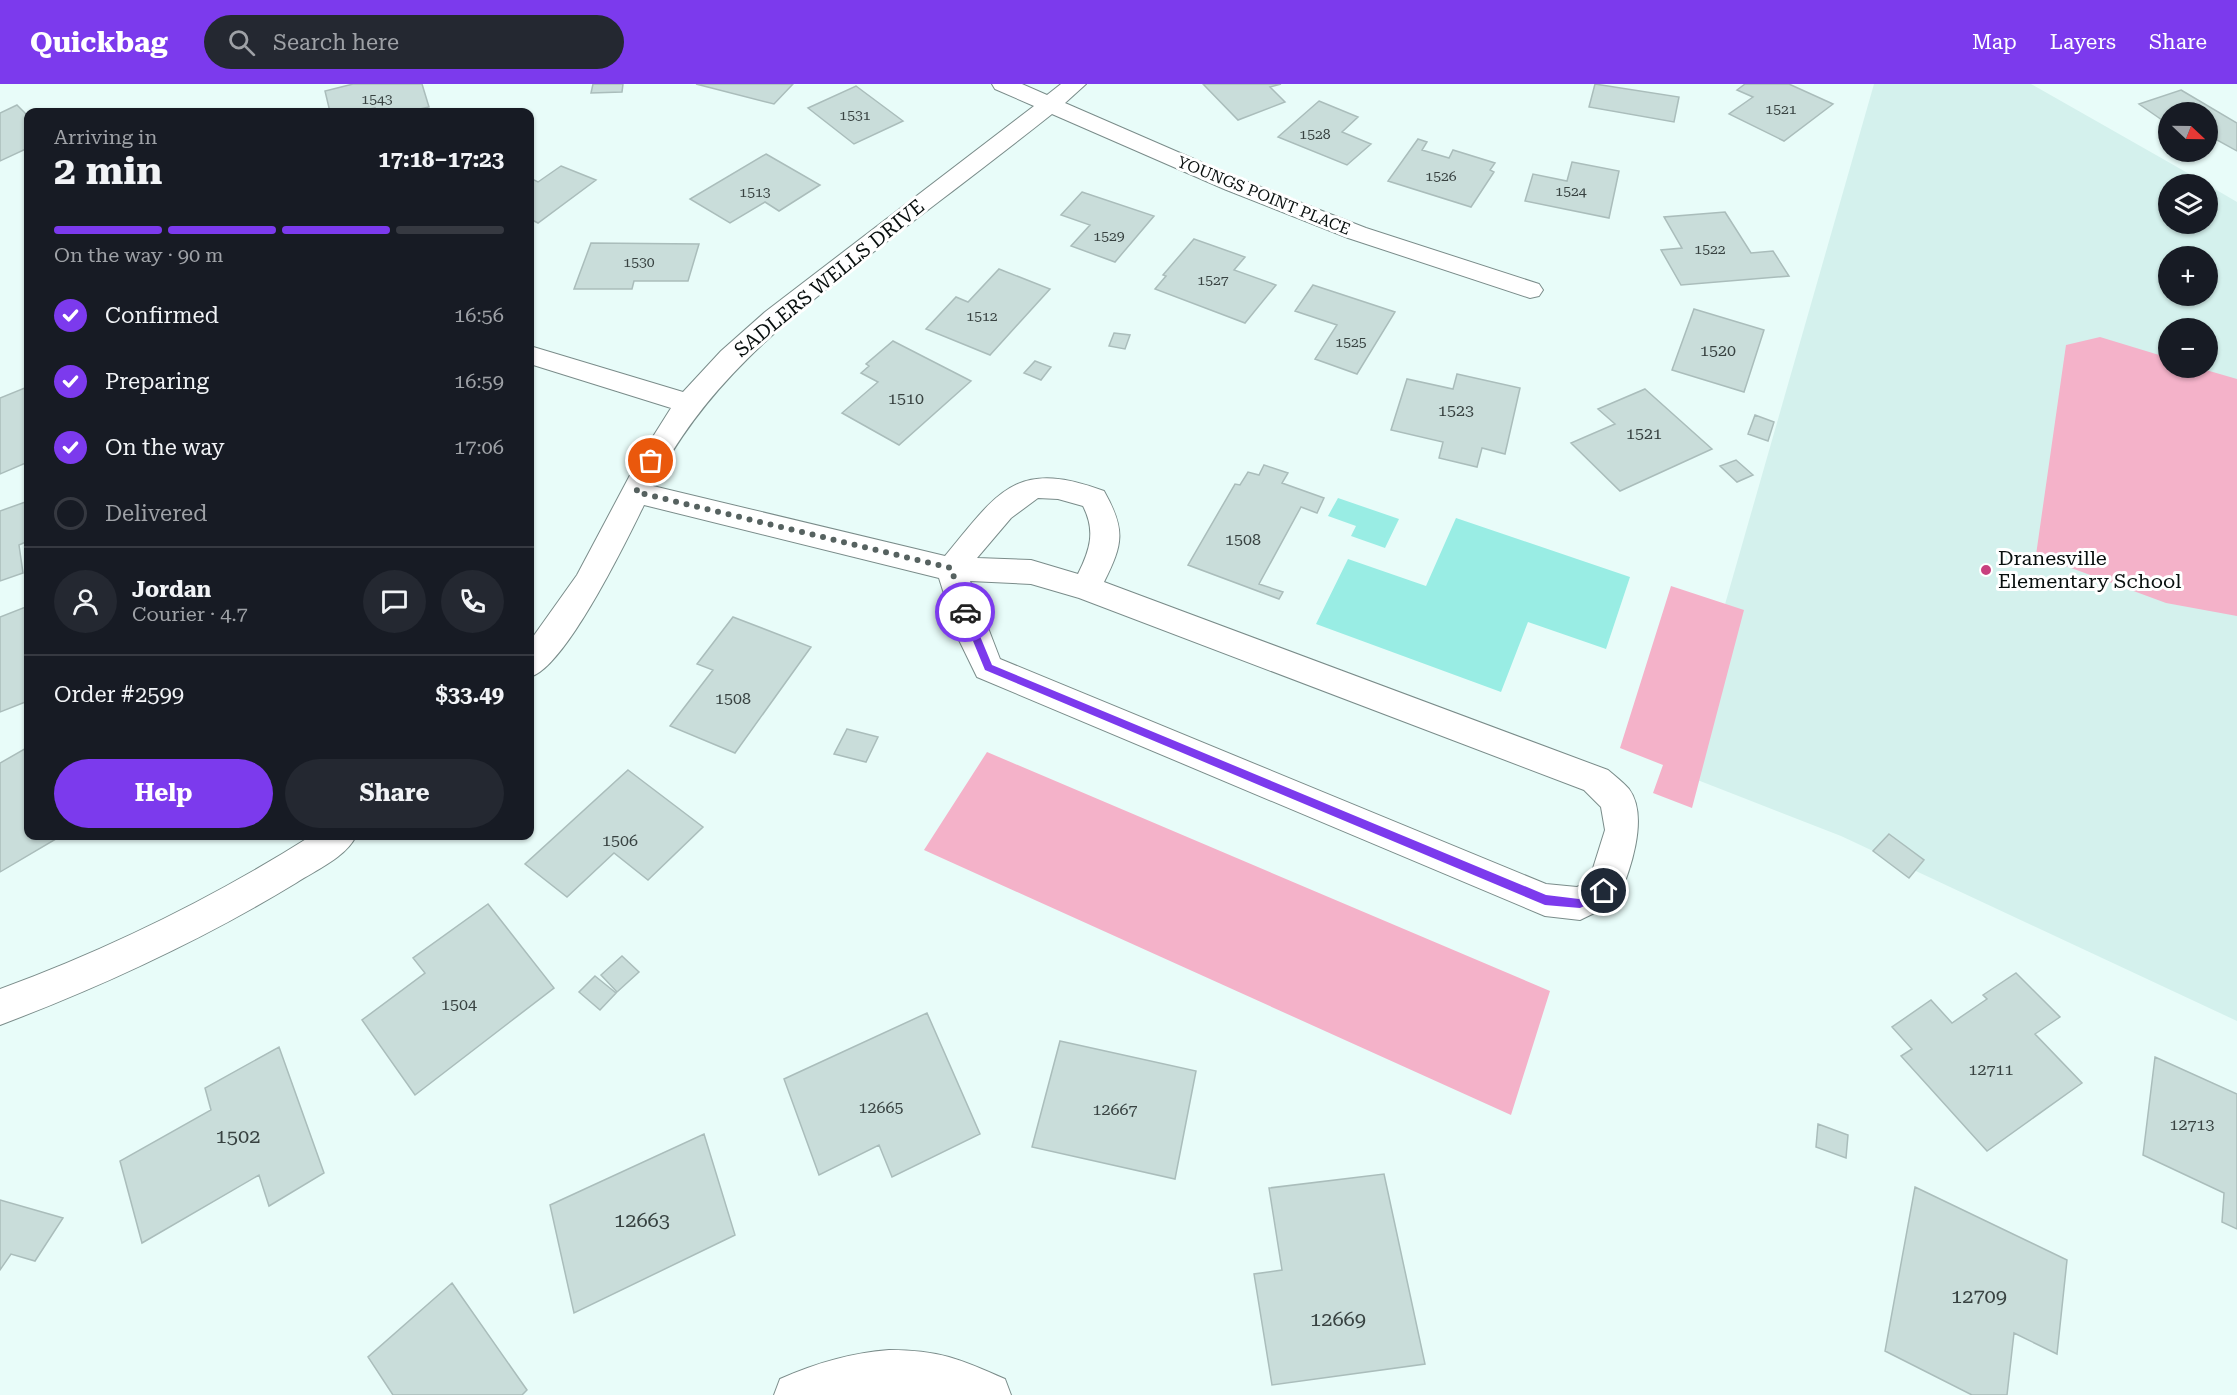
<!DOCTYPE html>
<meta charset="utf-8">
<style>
:root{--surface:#171b24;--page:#242831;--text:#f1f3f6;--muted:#9ea1a6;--line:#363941;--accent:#7c3aed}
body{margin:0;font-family:"Roboto Serif",serif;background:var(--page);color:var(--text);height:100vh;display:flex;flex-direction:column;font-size:22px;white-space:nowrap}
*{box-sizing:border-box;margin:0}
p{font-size:20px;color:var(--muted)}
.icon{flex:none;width:33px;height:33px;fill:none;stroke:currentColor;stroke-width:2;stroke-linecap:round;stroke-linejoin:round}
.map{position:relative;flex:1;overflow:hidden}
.side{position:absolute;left:24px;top:24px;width:510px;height:732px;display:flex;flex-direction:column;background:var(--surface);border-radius:12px;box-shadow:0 2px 4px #0004}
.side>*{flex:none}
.needle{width:39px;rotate:112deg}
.fabs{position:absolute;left:2158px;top:18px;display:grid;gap:12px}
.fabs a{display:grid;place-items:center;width:60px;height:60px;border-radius:50%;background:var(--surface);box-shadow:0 2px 4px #0004;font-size:30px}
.pin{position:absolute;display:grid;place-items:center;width:51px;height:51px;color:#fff;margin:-26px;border:3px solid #fff;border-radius:50%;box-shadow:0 2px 6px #0007}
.courier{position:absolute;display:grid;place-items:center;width:60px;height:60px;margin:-30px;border:4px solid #7c3aed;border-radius:50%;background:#fff;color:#222;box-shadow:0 2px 8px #0007}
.overview em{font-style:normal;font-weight:700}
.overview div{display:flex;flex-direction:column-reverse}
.overview{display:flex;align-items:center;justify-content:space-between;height:102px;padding:0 30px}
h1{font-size:39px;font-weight:700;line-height:45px}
.bar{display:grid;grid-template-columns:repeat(4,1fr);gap:9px 6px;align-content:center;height:72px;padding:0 30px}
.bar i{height:8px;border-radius:4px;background:var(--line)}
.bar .on{background:var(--accent)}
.bar p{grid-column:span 4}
.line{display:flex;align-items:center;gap:15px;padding:0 30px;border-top:2px solid var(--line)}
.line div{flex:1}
.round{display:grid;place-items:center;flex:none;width:63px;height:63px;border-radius:32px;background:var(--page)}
ol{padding:0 30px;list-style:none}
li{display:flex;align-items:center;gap:18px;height:66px}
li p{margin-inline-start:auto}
li .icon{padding:6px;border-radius:50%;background:var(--accent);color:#fff;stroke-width:4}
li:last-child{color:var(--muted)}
li i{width:33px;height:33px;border:3px solid var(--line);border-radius:50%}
.action{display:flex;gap:12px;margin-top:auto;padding:12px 30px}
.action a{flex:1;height:69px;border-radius:36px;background:var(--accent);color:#fff;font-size:24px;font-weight:700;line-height:69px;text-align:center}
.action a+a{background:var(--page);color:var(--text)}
header{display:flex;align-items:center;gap:36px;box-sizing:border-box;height:84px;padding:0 30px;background:var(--accent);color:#fff}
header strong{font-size:28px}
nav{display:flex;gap:33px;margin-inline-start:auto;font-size:21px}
.search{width:420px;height:54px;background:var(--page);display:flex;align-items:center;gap:15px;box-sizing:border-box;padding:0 21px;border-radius:33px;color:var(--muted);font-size:22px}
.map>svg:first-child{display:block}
</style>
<header>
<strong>Quickbag</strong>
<div class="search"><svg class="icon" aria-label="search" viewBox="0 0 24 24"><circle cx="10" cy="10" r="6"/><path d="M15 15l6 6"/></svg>Search here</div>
<nav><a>Map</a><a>Layers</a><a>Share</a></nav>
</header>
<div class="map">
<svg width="2237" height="1311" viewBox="0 0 2237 1311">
<rect width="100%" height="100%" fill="#e8fcf9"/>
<!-- built -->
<path fill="#d4f1ed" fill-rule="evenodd" d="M1874 0H2031L2207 100H2169V140H2208V101L2237 118V937L1841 752 1677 688ZM2169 172H2208V212H2169ZM2169 244H2208V284H2169Z"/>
<!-- green -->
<path fill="#f4b2c9" d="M2100 253 2169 274V284H2199L2237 295V532L2166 519 2036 471 2066 261Z
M1671 502 1744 526 1692 724 1653 709 1663 681 1620 664Z
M987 668 1550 907 1511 1031 924 766Z"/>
<!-- water -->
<path fill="#99ede4" d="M1338 414 1399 435 1385 464 1351 452 1356 442 1328 432Z
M1456 434 1630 493 1606 565 1528 538 1501 608 1316 540 1348 475 1426 502Z"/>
<!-- building -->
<path fill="#c9ddda" stroke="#aabdbb" stroke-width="1.5" d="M353 0H422L429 23 406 28H376L375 24 356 28H330L325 7Z
M593 0H623L622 8 591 9Z
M696 0H793L774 20Z
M1203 0H1281L1270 3 1285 18 1238 36Z
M1595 0 1679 13 1674 38 1589 23Z
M1745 0H1789L1833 20 1784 57 1729 30 1753 13 1737 6Z
M856 2 903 37 854 60 808 24Z
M2181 6 2237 39V67L2208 51V28H2169V33L2162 36 2139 20Z
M1319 17 1358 33 1342 48 1371 60 1347 81 1278 53Z
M17 21 28 32V64L0 77V29Z
M1418 55 1427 58 1422 66 1449 74 1453 66 1495 79 1490 86 1494 88 1471 123 1388 97Z
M766 70 820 101 779 127 765 118 730 139 690 115Z
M1572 78 1619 87 1609 134 1525 117 1533 90 1567 97Z
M561 82 596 96 538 139 530 135V94L538 98Z
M1082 108 1154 132 1115 178 1071 162 1090 141 1061 131Z
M1725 128 1751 169 1773 167 1789 192 1681 201 1661 166 1682 164 1664 133Z
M1194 155 1245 173 1234 186 1276 201 1245 239 1155 205 1166 192 1163 191Z
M591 159 699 160 688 197H634L632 205H574Z
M999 185 1050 205 990 271 926 245 956 213 968 218Z
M1313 201 1395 228 1357 290 1315 275 1337 241 1295 227Z
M1694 225 1764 246 1744 308 1672 286Z
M1114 249 1130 251 1125 265 1109 262Z
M893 257 971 297 899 361 842 329 878 298 861 289 869 282 866 280Z
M1035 277 1051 283 1041 296 1024 289Z
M1457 290 1520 304 1505 370 1482 364 1477 383 1439 374 1443 358 1391 346 1407 295 1453 305Z
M27 303 28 378 0 390V314Z
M1645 305 1712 365 1620 407 1571 359 1615 340 1598 325Z
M1755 331 1774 338 1768 357 1748 350Z
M1736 376 1753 391 1737 398 1720 382Z
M1264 381 1288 389 1282 399 1324 414 1317 429 1301 423 1259 500 1283 508 1279 515 1188 481 1235 400 1240 401 1248 388 1259 391Z
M28 417V457L19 461 23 489 0 497V427Z
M28 522V617L0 628V533Z
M733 533 811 563 735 669 670 642 713 586 697 580Z
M847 645 878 653 866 678 834 670Z
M28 663V752H61L0 788V679Z
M628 686 703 743 648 796 614 769 567 813 525 780Z
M1889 750 1924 776 1909 794 1873 767Z
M488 820 554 904 415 1011 362 936 425 889 413 874Z
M622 872 639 888 617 908 601 891Z
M2016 889 2060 933 2035 950 2082 999 1987 1067 1901 972 1912 965 1892 943 1931 916 1952 939 1987 915 1983 911Z
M595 892 616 909 600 926 579 908Z
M927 929 980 1050 892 1093 879 1061 819 1091 784 995Z
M1060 957 1196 987 1175 1095 1032 1063Z
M279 963 324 1089 269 1122 259 1091 142 1159 120 1077 211 1026 205 1004Z
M2155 973 2237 1010V1145L2222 1138 2224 1109 2143 1071Z
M1818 1040 1848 1051 1846 1074 1816 1063Z
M704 1050 735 1151 574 1229 550 1121Z
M1384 1090 1425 1280 1272 1301 1254 1190 1282 1186 1269 1104Z
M1915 1103 2067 1176 2057 1270 2014 1249 2007 1311H1972L1885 1267Z
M0 1116 63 1134 35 1177 11 1170 0 1186Z
M452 1199 527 1306 522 1311H393L368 1273Z"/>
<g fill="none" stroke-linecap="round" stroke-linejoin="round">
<!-- minor casing -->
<g stroke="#7a8c8a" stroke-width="2">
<path id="minor" d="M992 0H1022L1047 11 1061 0H1086L1065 19 1240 95 1366 144 1539 200 1543 206 1539 212 1530 214 1348 154 1224 105 1052 30C994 76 934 121 876 166 787 236 705 299 653 402L945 472C998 408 1016 374 1104 407 1126 446 1123 460 1104 498L1608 686C1615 692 1623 698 1629 705 1650 733 1629 790 1617 818L1580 836 1545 832 977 593 958 554 939 494 644 421C627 456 565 584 530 593V557L577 491 637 378 671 324 530 280V262L683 308 721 267 765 228 1034 22 995 5ZM1038 414 1058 415 1083 422C1096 447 1090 466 1078 490L1031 476 977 474 1011 434ZM970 497 1031 500 1079 514 1584 706 1601 723 1605 746 1589 797 1577 803 1546 800 1000 575Z
M311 752H356C346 773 316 786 296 799 202 856 103 902 0 941V905C109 865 213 814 311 752Z
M889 1266C939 1266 960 1275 1005 1295L1011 1311H774L780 1295C816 1279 850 1269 889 1266Z"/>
</g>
<!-- minor -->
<use href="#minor" fill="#fff" fill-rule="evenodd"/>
</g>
<!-- route -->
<path fill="#7c3aed" d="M965 524 970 528 992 581 1546 811 1579 815 1604 803 1610 807 1608 811 1580 824 1545 821 985 586 961 528Z"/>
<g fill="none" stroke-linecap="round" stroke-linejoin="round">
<!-- done -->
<path stroke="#566260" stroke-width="6" stroke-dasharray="0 10.8" d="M651 377 636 408 951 484 965 528"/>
</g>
<!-- markers -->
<circle fill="#c8407e" stroke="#fff" stroke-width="2" cx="1986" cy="486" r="6"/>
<g text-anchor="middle" stroke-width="6" stroke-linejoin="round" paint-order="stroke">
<!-- far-number labels -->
<g font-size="14" fill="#384241">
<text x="377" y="20">1543</text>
<text x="1781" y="30">1521</text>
<text x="855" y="36">1531</text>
<text x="1315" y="55">1528</text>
<text x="1441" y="97">1526</text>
<text x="1571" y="112">1524</text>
<text x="755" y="113">1513</text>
<text x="1109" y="157">1529</text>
<text x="1710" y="170">1522</text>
<text x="639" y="183">1530</text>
<text x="1213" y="201">1527</text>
<text x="982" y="237">1512</text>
<text x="1351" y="263">1525</text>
</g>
<!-- far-street labels -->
<g font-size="16" fill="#080f0e" stroke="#fff">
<text transform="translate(1264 111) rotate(22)" y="6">YOUNGS POINT PLACE</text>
</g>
<!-- number labels -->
<g font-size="16" fill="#384241">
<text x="1718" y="272">1520</text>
<text x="906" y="320">1510</text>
<text x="1456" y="332">1523</text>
<text x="1644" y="355">1521</text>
<text x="1243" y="461">1508</text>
<text x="733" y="620">1508</text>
<text x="620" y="762">1506</text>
<text x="459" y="926">1504</text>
<text x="1991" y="991">12711</text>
<text x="881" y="1029">12665</text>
<text x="1115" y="1031">12667</text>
<text x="2192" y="1046">12713</text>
</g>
<!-- street labels -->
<g font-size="20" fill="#080f0e" stroke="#fff">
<text transform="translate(829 194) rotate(-39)" y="7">SADLERS WELLS DRIVE</text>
</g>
<!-- poi labels -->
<g font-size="20" fill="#080f0e" stroke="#fff" text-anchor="start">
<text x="1998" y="481">Dranesville<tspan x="1998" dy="23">Elementary School</tspan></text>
</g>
<!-- near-number labels -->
<g font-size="20" fill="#384241">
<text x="238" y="1059">1502</text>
<text x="642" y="1143">12663</text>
<text x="1979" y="1219">12709</text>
<text x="1338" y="1242">12669</text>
</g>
</g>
</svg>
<div class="fabs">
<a><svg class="needle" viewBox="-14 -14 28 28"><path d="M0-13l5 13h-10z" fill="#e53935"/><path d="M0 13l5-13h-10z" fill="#9ea1a6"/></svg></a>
<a><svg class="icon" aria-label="layers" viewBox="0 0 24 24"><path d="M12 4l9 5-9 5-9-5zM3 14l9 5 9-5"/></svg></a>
<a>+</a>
<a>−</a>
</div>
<div class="pin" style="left:651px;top:377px;background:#ea580c"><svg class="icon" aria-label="bag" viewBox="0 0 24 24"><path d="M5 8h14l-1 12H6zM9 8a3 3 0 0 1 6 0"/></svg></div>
<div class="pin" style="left:1604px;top:807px;background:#1f2937"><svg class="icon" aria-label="home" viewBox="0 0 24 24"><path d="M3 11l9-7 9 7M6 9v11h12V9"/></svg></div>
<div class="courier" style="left:965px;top:528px"><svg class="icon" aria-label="car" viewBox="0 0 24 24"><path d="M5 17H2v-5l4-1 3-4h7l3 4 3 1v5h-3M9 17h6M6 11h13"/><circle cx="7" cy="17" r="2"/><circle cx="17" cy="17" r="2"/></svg></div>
<section class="side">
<div class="overview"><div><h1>2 min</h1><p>Arriving in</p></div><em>17:18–17:23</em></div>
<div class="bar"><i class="on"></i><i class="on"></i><i class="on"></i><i></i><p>On the way · 90 m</p></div>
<ol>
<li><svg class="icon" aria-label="check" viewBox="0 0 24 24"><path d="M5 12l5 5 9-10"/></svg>Confirmed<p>16:56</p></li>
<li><svg class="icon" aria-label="check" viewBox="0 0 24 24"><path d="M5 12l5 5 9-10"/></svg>Preparing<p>16:59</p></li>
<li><svg class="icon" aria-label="check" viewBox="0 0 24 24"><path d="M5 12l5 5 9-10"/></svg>On the way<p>17:06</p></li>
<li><i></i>Delivered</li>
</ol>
<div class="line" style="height:108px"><a class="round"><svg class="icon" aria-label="person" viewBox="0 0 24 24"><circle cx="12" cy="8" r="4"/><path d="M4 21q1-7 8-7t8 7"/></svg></a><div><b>Jordan</b><p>Courier · 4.7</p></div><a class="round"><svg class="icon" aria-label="chat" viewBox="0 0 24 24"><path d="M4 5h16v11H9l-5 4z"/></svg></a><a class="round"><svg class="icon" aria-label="phone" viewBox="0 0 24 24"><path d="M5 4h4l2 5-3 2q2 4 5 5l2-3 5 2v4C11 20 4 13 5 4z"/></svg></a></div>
<div class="line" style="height:78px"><div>Order #2599</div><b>$33.49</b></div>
<div class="action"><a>Help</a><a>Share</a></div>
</section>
</div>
